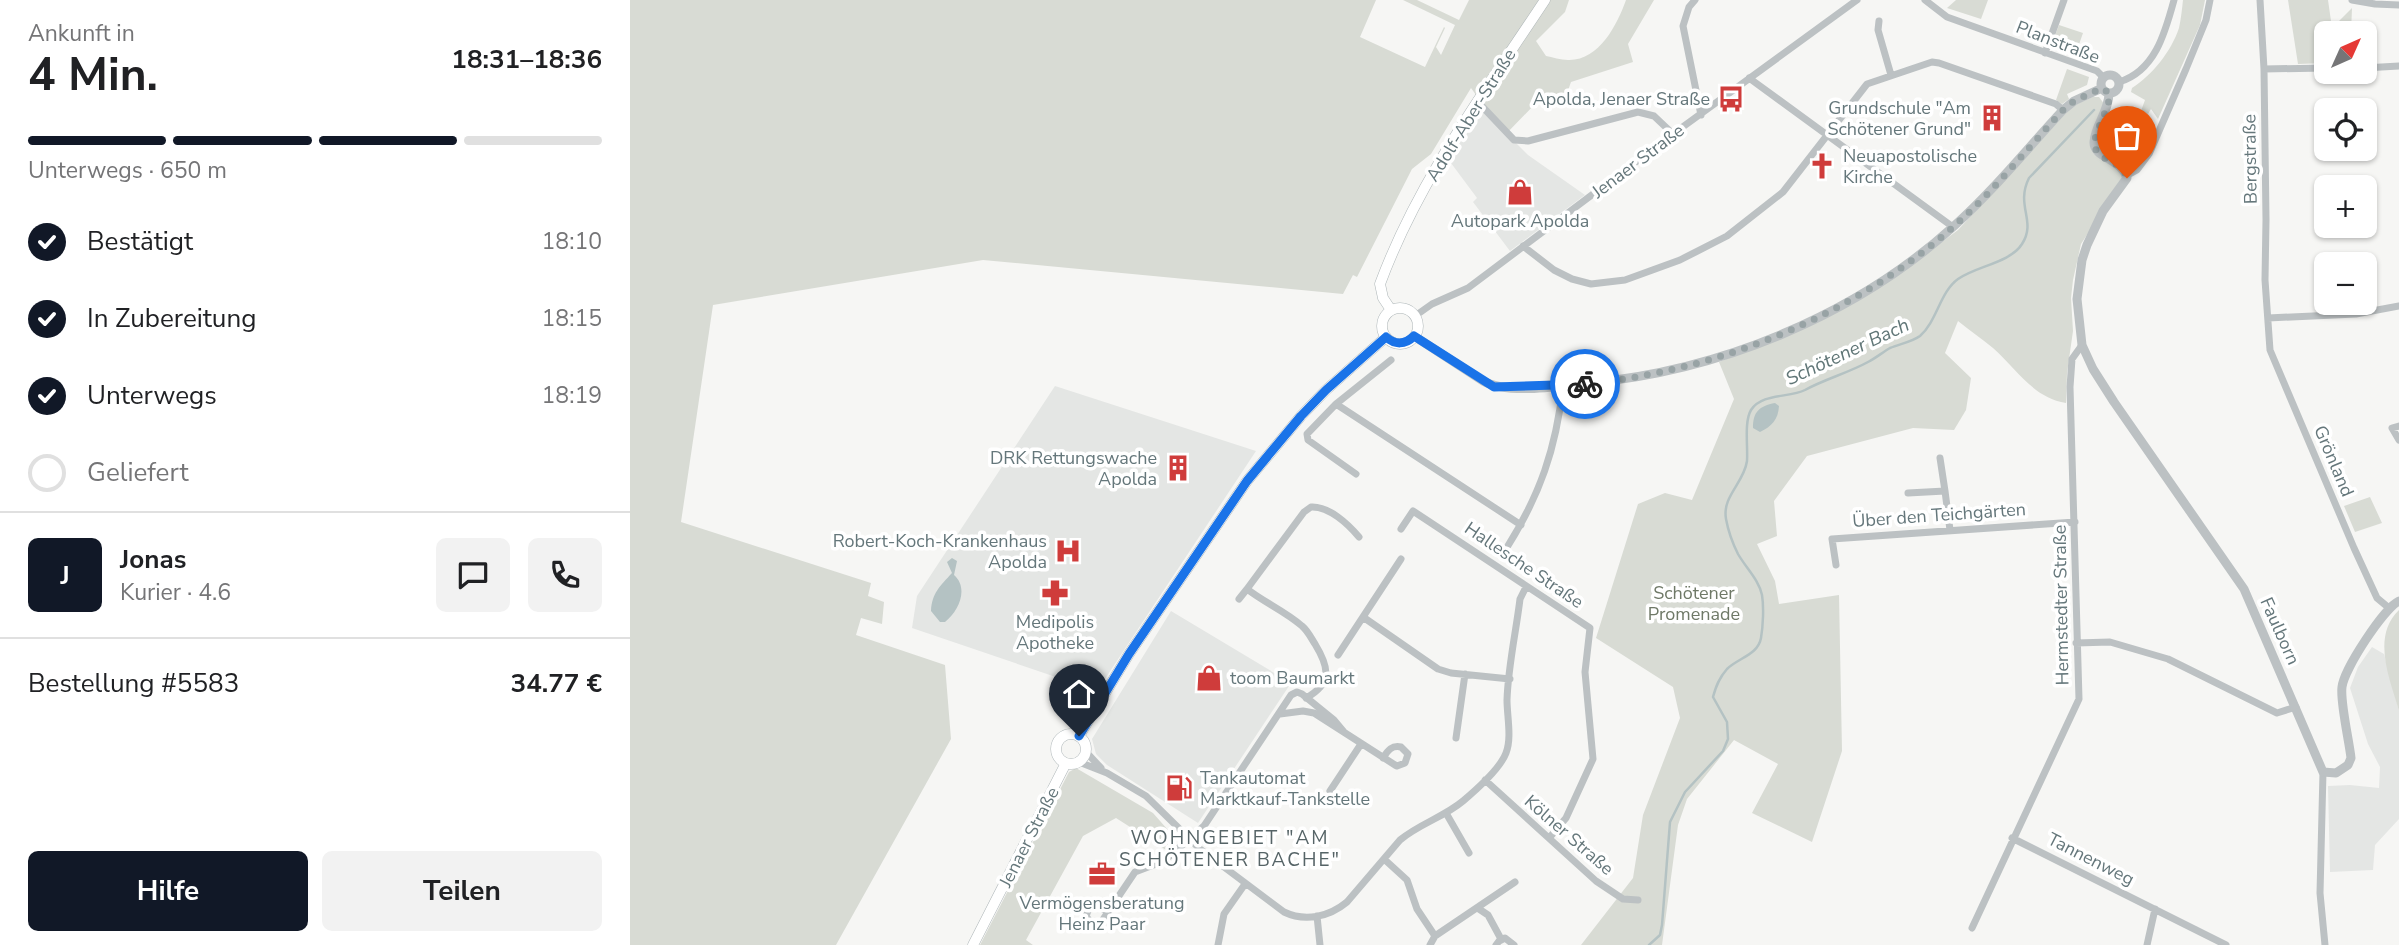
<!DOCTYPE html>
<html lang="de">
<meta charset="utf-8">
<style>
:root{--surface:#fff;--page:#f2f2f2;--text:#202124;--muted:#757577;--line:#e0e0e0;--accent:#111827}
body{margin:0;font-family:"Nunito Sans",sans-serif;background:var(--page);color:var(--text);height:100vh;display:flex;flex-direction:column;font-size:26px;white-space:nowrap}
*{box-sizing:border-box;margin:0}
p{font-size:23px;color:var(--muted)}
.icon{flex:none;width:38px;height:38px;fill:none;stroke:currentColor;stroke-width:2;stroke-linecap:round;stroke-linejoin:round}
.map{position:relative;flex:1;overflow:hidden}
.panel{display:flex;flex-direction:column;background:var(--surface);width:630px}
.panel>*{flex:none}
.needle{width:46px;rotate:45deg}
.buttons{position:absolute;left:1684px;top:21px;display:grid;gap:14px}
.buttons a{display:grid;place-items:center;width:63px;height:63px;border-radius:10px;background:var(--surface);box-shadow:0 2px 5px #0004;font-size:35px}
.pin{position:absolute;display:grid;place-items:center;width:60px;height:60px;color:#fff;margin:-72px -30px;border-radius:50% 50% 50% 0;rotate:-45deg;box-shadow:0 0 7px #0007}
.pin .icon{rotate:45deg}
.courier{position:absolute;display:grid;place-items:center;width:70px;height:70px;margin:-35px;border:5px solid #1a73e8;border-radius:50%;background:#fff;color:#222;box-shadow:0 2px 9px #0007}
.overview em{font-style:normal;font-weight:700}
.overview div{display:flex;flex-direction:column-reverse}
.overview{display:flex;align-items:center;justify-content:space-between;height:119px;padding:0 28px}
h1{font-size:46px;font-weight:700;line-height:52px}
.bar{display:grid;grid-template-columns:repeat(4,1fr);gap:10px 7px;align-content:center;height:84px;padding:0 28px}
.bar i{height:9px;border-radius:5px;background:var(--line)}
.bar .selected{background:var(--accent)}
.bar p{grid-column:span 4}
.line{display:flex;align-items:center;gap:18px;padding:0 28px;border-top:2px solid var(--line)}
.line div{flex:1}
.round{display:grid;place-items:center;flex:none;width:74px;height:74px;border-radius:10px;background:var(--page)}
ol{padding:0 28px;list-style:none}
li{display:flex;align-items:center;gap:21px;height:77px}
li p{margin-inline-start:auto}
li .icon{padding:7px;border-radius:50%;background:var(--accent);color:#fff;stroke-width:4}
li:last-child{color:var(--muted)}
li i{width:38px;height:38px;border:4px solid var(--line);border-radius:50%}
.action{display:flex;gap:14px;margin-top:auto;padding:14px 28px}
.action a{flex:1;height:80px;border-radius:10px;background:var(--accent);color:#fff;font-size:28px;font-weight:700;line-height:80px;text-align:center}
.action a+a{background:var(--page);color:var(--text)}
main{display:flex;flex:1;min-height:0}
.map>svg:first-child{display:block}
</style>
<main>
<section class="panel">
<div class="overview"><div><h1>4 Min.</h1><p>Ankunft in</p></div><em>18:31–18:36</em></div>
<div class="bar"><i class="selected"></i><i class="selected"></i><i class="selected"></i><i></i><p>Unterwegs · 650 m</p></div>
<ol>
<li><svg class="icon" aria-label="check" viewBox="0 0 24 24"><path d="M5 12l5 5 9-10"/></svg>Bestätigt<p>18:10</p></li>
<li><svg class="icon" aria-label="check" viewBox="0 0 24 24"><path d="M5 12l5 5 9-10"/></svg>In Zubereitung<p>18:15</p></li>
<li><svg class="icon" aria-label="check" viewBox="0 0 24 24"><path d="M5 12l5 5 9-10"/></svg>Unterwegs<p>18:19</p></li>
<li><i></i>Geliefert</li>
</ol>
<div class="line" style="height:126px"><b class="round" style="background:var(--accent);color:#fff">J</b><div><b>Jonas</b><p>Kurier · 4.6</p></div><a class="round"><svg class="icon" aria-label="chat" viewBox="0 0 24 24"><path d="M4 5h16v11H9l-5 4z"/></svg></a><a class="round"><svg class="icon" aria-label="phone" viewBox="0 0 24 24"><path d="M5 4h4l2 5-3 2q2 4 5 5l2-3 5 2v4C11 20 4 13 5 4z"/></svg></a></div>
<div class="line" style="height:91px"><div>Bestellung #5583</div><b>34.77 €</b></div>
<div class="action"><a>Hilfe</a><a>Teilen</a></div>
</section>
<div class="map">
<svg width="1769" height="945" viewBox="0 0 1769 945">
<rect width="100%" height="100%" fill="#f6f6f4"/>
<!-- built -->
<path fill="#e4e6e4" d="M849 106 898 155 955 195 880 251 843 202 847 198 818 159Z
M425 386 626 451 467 691 282 628 287 596Z
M541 611 661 683 568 823 477 765 466 754 462 739Z
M1742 647 1754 654 1769 711V819L1745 845 1743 870 1700 872 1698 786 1720 785 1749 788 1750 767 1738 744 1720 688 1728 667Z"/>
<!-- green -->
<path fill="#d8dbd4" d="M0 0H746L730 37 795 67 814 27 815 28 806 47 811 55 825 25 773 0H787L829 20 839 0H939L935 12 906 41 916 56C922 57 931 60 938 60 969 61 987 25 996 0H1024L998 44 1003 62 941 82 936 96 906 103 875 135 841 88 801 154 782 169 727 277 723 275 713 294 353 260 83 305 51 522 241 583 238 596 254 602 252 624 231 618 226 635 315 665 321 739 206 945H0Z
M1326 0H1358L1351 19 1317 8Z
M1553 0H1575L1570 25 1528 119 1521 109 1518 114 1511 111 1515 100 1501 92 1502 88C1522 75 1541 52 1549 28 1551 19 1552 9 1553 0Z
M1658 0H1698L1702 28 1722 8 1721 33H1696V63L1668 64Z
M1429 25 1453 33 1445 56 1421 46Z
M1437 69 1459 77 1457 85 1437 94 1439 99 1432 104 1426 100Z
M1463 97H1469L1475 105 1462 149C1472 165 1481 158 1493 175L1492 181 1451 244 1443 280 1441 298 1443 331 1437 373 1436 403C1403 398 1387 369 1363 348 1352 339 1339 330 1328 321L1315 353 1341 378 1336 410 1324 430 1283 428 1177 456 1144 501 1147 536 1127 544 1145 581 1149 604 1209 595 1212 751 1182 842 1122 813 1148 764 1104 740 1057 799 1048 825 1032 945H951L1003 878 1013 815 1050 718 1043 687 966 638 1008 504 1035 493 1062 500 1104 399 1089 362 1159 334 1276 269 1328 230 1436 113 1445 105Z
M1740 497 1752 523 1725 532 1714 506Z
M1769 610V711C1760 679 1741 637 1769 610Z
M446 768 523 813 538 830 544 843 536 850 486 818 453 836 396 940 403 945H350L439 772Z"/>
<!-- water -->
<path fill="#b4c2c3" d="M1145 403 1149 406C1148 420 1142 426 1130 432L1123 428C1123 412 1129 406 1145 403Z
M322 558 327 561 324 575C339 588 329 611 315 622H310L301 611C302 593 310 586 322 573L317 562Z"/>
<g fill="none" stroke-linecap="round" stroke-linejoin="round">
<!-- stream -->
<path stroke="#b4c2c3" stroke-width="2.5" d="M1019 945 1030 935 1032 925 1040 822 1055 792 1093 751 1098 739 1097 722 1083 697C1086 686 1089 678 1097 669 1108 658 1128 655 1131 638 1133 626 1134 607 1132 595 1129 580 1116 568 1108 554 1103 544 1098 530 1096 519 1092 496 1114 483 1117 461 1118 446 1114 422 1121 410 1132 393 1159 398 1175 390 1195 379 1218 373 1238 362 1246 358 1253 352 1260 348 1269 344 1282 342 1290 336 1307 321 1310 292 1328 279 1346 266 1380 263 1392 244 1407 221 1385 206 1399 178L1464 110"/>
<!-- secondary casing -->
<g stroke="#aeb6b8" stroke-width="11">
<path id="secondary" d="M752 326a18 18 0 1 1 36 0a18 18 0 1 1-36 0Z
M761 310 753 298 750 284C788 181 855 91 915 0
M426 749a15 15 0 1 1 30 0a15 15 0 1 1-30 0Z
M449 736 499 654 617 481 671 416 696 390 756 337
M343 945 436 763"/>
</g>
<!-- minor -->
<path stroke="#bcc1c3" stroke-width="7" d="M1065 0 1059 7 1053 26 1071 115
M1295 0 1317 17 1467 71 1474 78
M1630 0 1634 69 1636 220 1635 280 1640 350 1724 548 1747 598 1759 608
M1722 0 1745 4 1769 5
M1249 21 1248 30 1261 75
M1415 53 1434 0
M1734 68 1769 66
M1634 69 1696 68
M1119 78 1323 227
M1489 82C1525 71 1535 33 1544 0
M847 101 884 140 898 141 1008 112 1024 116 1043 134
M1496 176 1507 170 1519 154 1556 69 1576 20 1580 0
M893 246 924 270 942 279 961 284 995 280 1050 260 1097 236 1153 192 1237 84 1302 62 1309 63 1426 104 1433 110
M785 316 802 304 838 288 1043 134 1227 0
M1638 318 1726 314 1769 306
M706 404 891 525
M1769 426 1762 428 1769 440
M1310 458 1315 491
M726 474 678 440 677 434 706 404 761 360
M1278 493 1315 491 1320 530
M771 529 783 511 960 628 955 672 963 759 936 818 920 837
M876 549C910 495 926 449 933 386
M1206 565 1202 539 1445 522
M617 589 674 512 681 507C699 506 718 524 729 537
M609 599 617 589C635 603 655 611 672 626 678 631 681 638 685 644 699 667 703 683 676 698
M733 617 808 669 821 673 880 679
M1446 643 1480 642 1538 659 1647 713 1666 707
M708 655 771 559
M650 714 673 711 684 713 765 765 767 766 775 763 778 754 771 747C762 745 758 750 753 758
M826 738 835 674
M456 752 471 768
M449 762 477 773 516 796 570 849 654 912C675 922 699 917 717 902L770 840C789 824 814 817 833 801 846 790 870 769 876 753 882 738 877 716 877 700 878 667 886 632 890 599L896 587
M1693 772 1690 893 1695 945
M855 780 966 881 993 899 1008 900
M700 791 731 744
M816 813 839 853
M1382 838 1596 945
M754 859 777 880 787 909 805 936 800 945
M849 909 858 915 871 939
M478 912 465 905 459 908 456 916 461 923 467 924 472 921 505 872 534 861 574 826 661 695 667 692 672 694 704 720 714 732
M687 916 690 945
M1342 928 1449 699 1440 387 1442 359 1452 345
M805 936 885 882
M588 945 594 914 615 884
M866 945 869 941 875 938 884 945
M1517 945 1525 909"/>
<!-- tertiary -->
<path stroke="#bcc1c3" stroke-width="9" d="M1471 84a9 9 0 1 1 18 0a9 9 0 1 1-18 0Z
M1479 93C1479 111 1465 125 1464 142 1463 158 1492 159 1497 178L1473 211 1457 245 1452 260 1447 299 1452 345 1463 369 1484 402 1614 589 1693 772 1706 773 1718 765 1721 758C1719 740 1710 702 1712 687 1714 669 1754 608 1769 601
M784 336 853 381C879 395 928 386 958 383 1089 371 1225 316 1324 226 1363 191 1397 149 1433 110L1444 101 1472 88"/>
<!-- secondary -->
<use href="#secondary" stroke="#fff" stroke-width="10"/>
</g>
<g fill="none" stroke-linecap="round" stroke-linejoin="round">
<!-- done -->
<path stroke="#98a3a5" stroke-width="7" stroke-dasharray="0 12.6" d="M955 384C1088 371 1223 316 1323 227 1363 192 1397 149 1433 110L1444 101 1472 88 1479 93V100C1477 112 1461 139 1465 148 1472 163 1492 160 1497 178"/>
<!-- route -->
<path stroke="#1a73e8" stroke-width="9" d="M449 736 499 654 617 481 671 416 696 390 756 337C765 345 775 345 784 336L864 387 955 384"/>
</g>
<!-- icons -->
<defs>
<g id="bus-bare" transform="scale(2.1)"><path d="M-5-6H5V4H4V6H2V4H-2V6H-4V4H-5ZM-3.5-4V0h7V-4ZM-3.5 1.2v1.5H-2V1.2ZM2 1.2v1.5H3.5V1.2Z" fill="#cf3c3b" stroke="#fff" stroke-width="2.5" paint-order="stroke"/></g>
<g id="building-bare" transform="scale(2.1)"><path d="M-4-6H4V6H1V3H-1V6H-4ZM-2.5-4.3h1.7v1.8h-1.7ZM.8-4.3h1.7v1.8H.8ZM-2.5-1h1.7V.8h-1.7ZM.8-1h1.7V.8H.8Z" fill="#cf3c3b" stroke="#fff" stroke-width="2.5" paint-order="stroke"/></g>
<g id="church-bare" transform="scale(2.1)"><path d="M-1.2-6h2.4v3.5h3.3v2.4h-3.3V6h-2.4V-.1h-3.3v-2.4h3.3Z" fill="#cf3c3b" stroke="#fff" stroke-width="2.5" paint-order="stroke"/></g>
<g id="shop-bare" transform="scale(2.1)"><path d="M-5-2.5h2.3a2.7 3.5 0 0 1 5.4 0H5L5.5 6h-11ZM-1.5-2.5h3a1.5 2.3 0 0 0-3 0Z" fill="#cf3c3b" stroke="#fff" stroke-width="2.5" paint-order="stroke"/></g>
<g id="hospital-bare" transform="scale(2.1)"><path d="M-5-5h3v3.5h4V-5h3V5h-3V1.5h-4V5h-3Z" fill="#cf3c3b" stroke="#fff" stroke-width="2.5" paint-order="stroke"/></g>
<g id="pharmacy-bare" transform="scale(2.1)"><path d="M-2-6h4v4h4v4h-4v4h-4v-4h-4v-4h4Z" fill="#cf3c3b" stroke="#fff" stroke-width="2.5" paint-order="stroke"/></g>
<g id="fuel-bare" transform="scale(2.1)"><path d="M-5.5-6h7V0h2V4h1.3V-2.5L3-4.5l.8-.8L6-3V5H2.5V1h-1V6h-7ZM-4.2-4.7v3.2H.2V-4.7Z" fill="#cf3c3b" stroke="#fff" stroke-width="2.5" paint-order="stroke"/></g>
<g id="office-bare" transform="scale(2.1)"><path d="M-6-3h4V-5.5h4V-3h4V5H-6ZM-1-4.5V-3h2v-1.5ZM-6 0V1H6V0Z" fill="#cf3c3b" stroke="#fff" stroke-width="2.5" paint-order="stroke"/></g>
</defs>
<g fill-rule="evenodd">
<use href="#bus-bare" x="1101" y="99"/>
<use href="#building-bare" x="1362" y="118"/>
<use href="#church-bare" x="1192" y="166"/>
<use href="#shop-bare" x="890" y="192"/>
<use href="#building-bare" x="548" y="468"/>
<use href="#hospital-bare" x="438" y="551"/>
<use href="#pharmacy-bare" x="425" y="593"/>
<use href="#shop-bare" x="579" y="678"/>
<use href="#fuel-bare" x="549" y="788"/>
<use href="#office-bare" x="472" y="874"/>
</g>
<g text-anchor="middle" stroke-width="7" stroke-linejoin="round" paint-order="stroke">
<!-- street labels -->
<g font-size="18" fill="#65777b" stroke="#fff">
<text transform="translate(1428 42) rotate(21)" y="6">Planstraße</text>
<text transform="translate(841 115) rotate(-58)" y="6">Adolf-Aber-Straße</text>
<text transform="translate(1620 159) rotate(-91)" y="6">Bergstraße</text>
<text transform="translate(1008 161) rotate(-37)" y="6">Jenaer Straße</text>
<text transform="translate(1704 461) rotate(67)" y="6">Grönland</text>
<text transform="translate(1309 515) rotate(-4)" y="6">Über den Teichgärten</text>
<text transform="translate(894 565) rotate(34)" y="6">Hallesche Straße</text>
<text transform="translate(1431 605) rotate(-91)" y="6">Hermstedter Straße</text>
<text transform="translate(1650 631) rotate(66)" y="6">Faulborn</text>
<text transform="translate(939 835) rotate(41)" y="6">Kölner Straße</text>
<text transform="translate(399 837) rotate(-63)" y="6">Jenaer Straße</text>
<text transform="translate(1461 859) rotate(27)" y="6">Tannenweg</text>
</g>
<!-- poi labels -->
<g font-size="18" fill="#65777b" stroke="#fff" text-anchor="end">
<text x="1080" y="105">Apolda, Jenaer Straße</text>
<text x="1341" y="114">Grundschule "Am<tspan x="1341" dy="21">Schötener Grund"</tspan></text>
<text x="1213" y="162" text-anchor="start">Neuapostolische<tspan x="1213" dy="21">Kirche</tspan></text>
<text x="890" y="227" text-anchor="middle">Autopark Apolda</text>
<text x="527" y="464">DRK Rettungswache<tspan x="527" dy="21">Apolda</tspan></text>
<text x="417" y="547">Robert-Koch-Krankenhaus<tspan x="417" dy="21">Apolda</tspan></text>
<text x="425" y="628" text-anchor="middle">Medipolis<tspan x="425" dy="21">Apotheke</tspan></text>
<text x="600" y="684" text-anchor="start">toom Baumarkt</text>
<text x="570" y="784" text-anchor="start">Tankautomat<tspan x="570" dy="21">Marktkauf-Tankstelle</tspan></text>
<text x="472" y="909" text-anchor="middle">Vermögensberatung<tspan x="472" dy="21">Heinz Paar</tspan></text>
</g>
<!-- park labels -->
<g font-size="18" fill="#6f7967" stroke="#fff">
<text x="1064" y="599">Schötener<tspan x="1064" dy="21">Promenade</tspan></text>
</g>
<!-- water labels -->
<g font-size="19" font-style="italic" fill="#607677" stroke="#fff">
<text transform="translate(1217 351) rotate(-25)" y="7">Schötener Bach</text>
</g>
<!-- neighbourhood labels -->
<g font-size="19" letter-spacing="2" fill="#566467" stroke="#fff">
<text x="600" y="844">WOHNGEBIET "AM<tspan x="600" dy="22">SCHÖTENER BACHE"</tspan></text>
</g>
</g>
</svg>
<div class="buttons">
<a><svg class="needle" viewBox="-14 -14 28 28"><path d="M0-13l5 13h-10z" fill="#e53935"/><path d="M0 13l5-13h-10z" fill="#757577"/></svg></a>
<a><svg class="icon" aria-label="locate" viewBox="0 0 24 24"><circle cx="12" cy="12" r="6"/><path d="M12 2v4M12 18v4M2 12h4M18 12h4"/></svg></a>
<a>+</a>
<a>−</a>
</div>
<div class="pin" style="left:1497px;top:178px;background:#ea580c"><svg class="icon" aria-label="bag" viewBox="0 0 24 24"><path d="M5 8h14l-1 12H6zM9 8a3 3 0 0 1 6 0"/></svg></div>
<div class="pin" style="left:449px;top:736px;background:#1f2937"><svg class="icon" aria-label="home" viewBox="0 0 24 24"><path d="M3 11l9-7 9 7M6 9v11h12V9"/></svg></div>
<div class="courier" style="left:955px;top:384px"><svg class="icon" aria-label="bike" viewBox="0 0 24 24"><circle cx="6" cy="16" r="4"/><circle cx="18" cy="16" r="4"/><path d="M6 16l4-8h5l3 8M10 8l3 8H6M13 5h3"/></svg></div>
</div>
</main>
